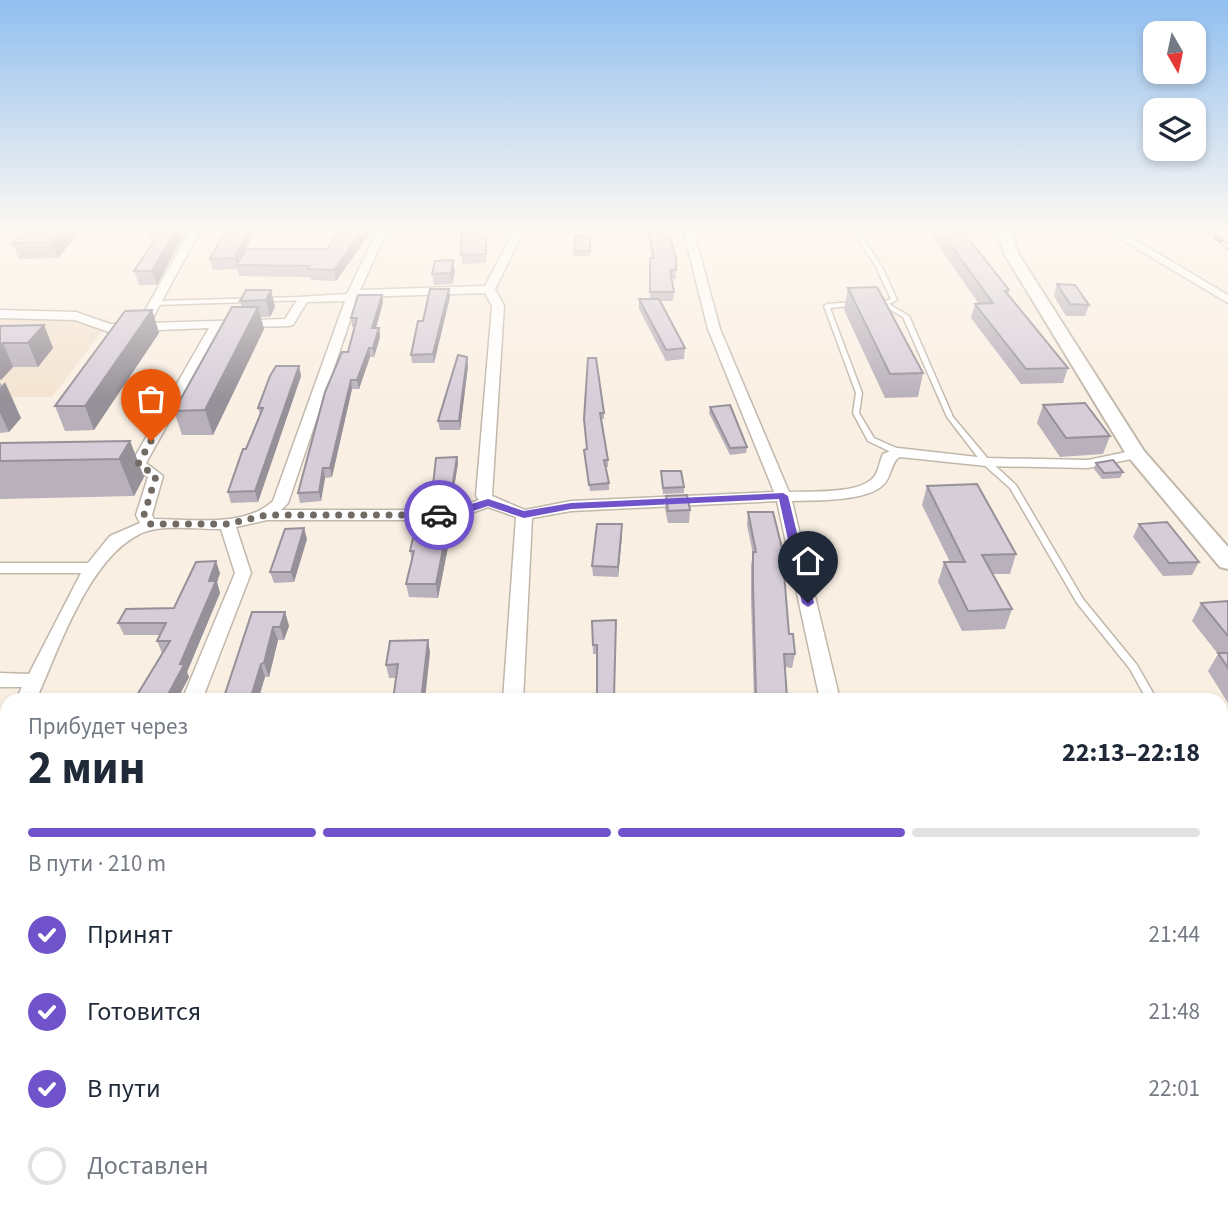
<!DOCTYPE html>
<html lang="ru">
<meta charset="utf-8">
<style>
:root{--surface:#fff;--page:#f2f2f3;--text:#1f2937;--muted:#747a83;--line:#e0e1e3;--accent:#7052cb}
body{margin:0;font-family:"Source Sans 3",sans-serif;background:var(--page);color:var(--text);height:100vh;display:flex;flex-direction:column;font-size:26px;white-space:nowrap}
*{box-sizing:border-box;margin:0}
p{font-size:23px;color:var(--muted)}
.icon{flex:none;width:38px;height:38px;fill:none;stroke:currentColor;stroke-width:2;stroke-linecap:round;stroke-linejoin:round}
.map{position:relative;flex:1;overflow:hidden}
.side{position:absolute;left:0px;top:693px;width:1228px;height:527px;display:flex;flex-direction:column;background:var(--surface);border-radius:21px 21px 0 0;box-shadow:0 4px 10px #0003}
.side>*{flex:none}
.needle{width:46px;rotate:171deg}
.buttons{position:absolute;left:1143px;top:21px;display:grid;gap:14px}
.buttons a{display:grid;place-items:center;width:63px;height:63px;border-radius:14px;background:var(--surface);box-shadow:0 4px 10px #0003;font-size:35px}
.pin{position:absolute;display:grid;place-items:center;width:60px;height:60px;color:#fff;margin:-72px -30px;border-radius:50% 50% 50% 0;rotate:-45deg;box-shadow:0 0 7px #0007}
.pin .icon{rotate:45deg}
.courier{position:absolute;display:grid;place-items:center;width:70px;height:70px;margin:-35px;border:5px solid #7052cb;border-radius:50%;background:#fff;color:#222;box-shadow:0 2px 9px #0007}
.summary em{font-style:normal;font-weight:700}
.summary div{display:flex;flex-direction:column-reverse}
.summary{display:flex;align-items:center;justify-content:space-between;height:119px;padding:0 28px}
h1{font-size:46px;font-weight:700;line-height:52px}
.bar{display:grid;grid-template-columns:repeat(4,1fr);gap:10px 7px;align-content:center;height:84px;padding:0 28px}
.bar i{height:9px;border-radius:5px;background:var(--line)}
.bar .on{background:var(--accent)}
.bar p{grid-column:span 4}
ol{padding:0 28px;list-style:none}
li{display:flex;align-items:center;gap:21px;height:77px}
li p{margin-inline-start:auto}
li .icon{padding:7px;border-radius:50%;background:var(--accent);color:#fff;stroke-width:4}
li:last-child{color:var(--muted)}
li i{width:38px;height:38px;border:4px solid var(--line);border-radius:50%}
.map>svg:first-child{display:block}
</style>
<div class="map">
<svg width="1228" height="1219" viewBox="0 0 1228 1219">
<rect width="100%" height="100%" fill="#faefe3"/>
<!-- built -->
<path fill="#f3e3d1" d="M111 319 52 397H0V320Z"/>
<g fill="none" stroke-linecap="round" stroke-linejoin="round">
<!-- lane casing -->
<g stroke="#c1b7ab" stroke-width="3">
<path id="lane" d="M852 229H857L882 267 897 300 889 304 909 316 953 417 989 460 1016 485 1083 599 1137 665 1157 700H1147L1130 669 1077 603 1010 488 983 464 947 417 903 317 884 306H876L873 304C877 301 885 302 891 299L876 267Z
M303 297 305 298V300L156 305 153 303 156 301Z
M855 302 858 304 857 305 830 308 862 393 859 413 874 438 901 450V454H895L868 441 853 413 856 393 824 306 827 304Z
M1222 872C1228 875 1228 884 1228 892 1220 889 1221 879 1222 872Z"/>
</g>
<!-- street casing -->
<g stroke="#c1b7ab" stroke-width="3">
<path id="street" d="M191 229H201L150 323 285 319 299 297 347 294 378 229H388L360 290 485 286 515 229H525L495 289 504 306 492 496 525 510 571 501 774 492 708 329 683 229H693L720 329 789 492C810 491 856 494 872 479 879 473 879 462 883 454L898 448 986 458 1088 460 1136 450 1143 454 1141 457 1088 468 986 466 900 457C891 461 892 476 884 484 868 502 815 500 792 501L840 700H820L777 501 571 511 532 518 523 700H503L516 517 488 507 452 520H267L236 527 251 573 202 700H182L235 573 221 529C200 529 176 526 156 529 94 539 59 650 36 700H16L22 687H0V673L29 674 81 573H0V563H88L110 536 140 523 136 515 148 477C131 466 118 472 108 464L115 460H133L209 328 109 332 75 320 0 318V310L76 312 110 324 138 323ZM485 293 492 306 476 496 479 500 450 510H281L288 503 358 297ZM345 301 273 501C244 528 192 519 154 519L152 515 163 476 146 463 221 328 289 326 293 325 307 302Z
M1104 229H1117L1228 295V303Z
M7 729V757L0 759V732Z
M0 949H7V971H0Z
M1222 1051H1228V1077H1222Z
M7 1127V1170L0 1173V1130Z
M421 1213H450L449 1219H419Z
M1013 1213H1043L1046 1219H1016Z"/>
</g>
<!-- secondary casing -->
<g stroke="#c1b7ab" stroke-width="4">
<path id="secondary" d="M996 229H1010L1019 255 1144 451 1228 547V569L1220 567 1126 454 1005 255Z"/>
</g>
<!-- lane -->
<use href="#lane" fill="#fff" fill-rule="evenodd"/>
<!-- street -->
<use href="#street" fill="#fff" fill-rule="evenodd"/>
<!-- secondary -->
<use href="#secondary" fill="#fff" fill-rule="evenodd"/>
<!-- rail casing -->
<g stroke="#6f6961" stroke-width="5">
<path id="rail" d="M1207 229 1228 247"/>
</g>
<!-- rail -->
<use href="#rail" stroke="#faefe3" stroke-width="3.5" stroke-dasharray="10" stroke-linecap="butt"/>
</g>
<!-- wall -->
<path fill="#b8b0bb" d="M25 229H82L58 258 19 259 12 243Z
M151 229H187L157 285H139L134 271 152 244 149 234Z
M226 229H255L244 253 327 249 340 229H373L336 281 311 280 310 277 239 276 237 269 213 270 210 259Z
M461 229H486V263L462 264Z
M647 229H668L676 270V279H672L674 292 673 301H659L685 348 684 359 666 361 639 309V299H650V258H652Z
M927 229H961L1009 290 1008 295 1068 368 1063 383 1021 384 971 318 975 304H979Z
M575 236 590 237V256H574Z
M455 271 452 284 434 285 432 274Z
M1057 284 1089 305 1085 316H1066L1054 296Z
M848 288 923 373 918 397 885 398 844 310Z
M449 289 450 297 434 363H412L411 355 423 321Z
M271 290 275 307 270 317H261L264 329 213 435H182L174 411 242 307 240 301Z
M382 295 383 303 376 328H379L380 337 374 357H370L359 389H352L332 477 325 478 321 501 300 503 298 493 348 352 355 327H352L351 318Z
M152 310 159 333 94 430 65 431 55 406Z
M44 325 53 348 38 367H13L1 380H0V326Z
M588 358 604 413V419H601L608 460V467H606L609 483V490L590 491 584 450 586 449Z
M299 366 301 376 258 502 231 503 228 492 260 414 258 408Z
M468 366 460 430H440L438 421Z
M0 382 21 418 9 432 0 433Z
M1043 405 1110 436 1103 454 1060 457 1037 423Z
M710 407 747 447 746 453 730 455 709 413Z
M130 441 144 477 134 496 0 499V443Z
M457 457 458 463 452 500H433L432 494Z
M1096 463 1123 472 1120 478 1102 479 1094 469Z
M661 471 684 487V493L663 494Z
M927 486 1016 554 1010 574H993L1012 609 1005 629 962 631 938 582 944 562H950L922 505Z
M666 496 690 510 689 523H668L665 509Z
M748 512 795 654 792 668 785 667 787 700H754L751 600V565L753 554 747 525Z
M1139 524 1199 562 1192 575 1163 576 1133 537Z
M622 535 618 577 593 576 592 566Z
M307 539 294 582 274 583 270 572Z
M448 547 438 598 409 597 406 584 412 562 410 551Z
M220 573 217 582 220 593 187 672 189 677 177 700H134L162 653 157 641 160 635H124L118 623 174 608Z
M1228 601V703L1208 671 1218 654 1192 621 1201 603Z
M252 612H285L289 626 284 640H278L269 677H265L258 700Z
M592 621 615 697 597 700V654H593Z
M428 640 430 653 396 678H389L386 665Z
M1228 734V794L1222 785V735Z
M7 974V1020L0 1021V975Z
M302 1213H347L346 1218 305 1217Z
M929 1213H996L998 1219H931Z"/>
<!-- shaded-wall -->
<path fill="#969098" d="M63 229H82L58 258 52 242Z
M176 229H187L157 285 152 271Z
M248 229H255L239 265H237L235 258Z
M364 229H373L336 281 334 270Z
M453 260 455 271 452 284 451 273Z
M449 289 450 297 434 363 433 354Z
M271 290 275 307 270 317 266 300Z
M382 295 383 303 373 337 372 328Z
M258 307 264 329 213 435 205 410Z
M152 310 159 333 94 430 85 406Z
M44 325 53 348 38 367 28 343Z
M379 328 380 337 374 357 373 348Z
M3 343 13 367 1 380 0 377V346Z
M369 348 370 357 359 389 357 380Z
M467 357 468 366 460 430 459 421Z
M299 366 301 376 258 502 255 491Z
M351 380 352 389 332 477 330 468Z
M5 382 21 418 9 432 0 413V388Z
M130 441 144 477 134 496 119 459Z
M457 457 458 463 452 500 451 494Z
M323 468 325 478 321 501 319 492Z
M622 524V535L618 577V567Z
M304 528 307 539 294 582 291 572Z
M446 534 448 547 438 598 436 584Z
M216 561 220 573 217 582 220 593 187 672 189 677 177 700H165L180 664Z
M285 612 289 626 284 640 280 627Z
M273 627 278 640 269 677 264 663Z
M428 640 430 653 425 700H421Z
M261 664 265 677 258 700H250Z"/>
<!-- building -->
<path fill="#d6cdd9" stroke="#969098" stroke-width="2" d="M25 229H63L52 242 12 243Z
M151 229H176L152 271H134L159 233 149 234Z
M226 229H248L235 258 210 259Z
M340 229H364L334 270 308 269 310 266 236 265 247 249H327Z
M461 229H486V254L461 255Z
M649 229H668L676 258V270H670L674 292H650V258H654Z
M939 229H961L1009 290 1005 291 1068 368 1026 369 975 304 993 303Z
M575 236 590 237V251H574Z
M453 260 451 273 432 274 435 261Z
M1057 284 1075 285 1089 305 1070 304Z
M877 287 923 373 890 374 848 288Z
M430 289H449L433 354 411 355 418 321H423Z
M246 290H271L266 300 240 301Z
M358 295H382L372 328H379L373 348H369L357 380H351L330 468H323L319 492 298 493 325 392 342 352H348L357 318H351Z
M639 299H659L685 348 666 350Z
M232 307H258L205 410 174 411Z
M152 310 85 406H55L125 311Z
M44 325 28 343H3L0 346V326Z
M458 355 467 357 459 421H438Z
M588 358H596L604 413H600L608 460H604L609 483 589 485 584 450 587 449 584 419Z
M276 366H299L255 491 228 492 243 449H246L263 408H258L270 376Z
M1085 403 1110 436 1066 438 1043 405Z
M730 405 747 447 730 448 710 407Z
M130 441 119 459 0 461V443Z
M457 457 451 494H432L436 458Z
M1113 460 1123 472 1104 473 1096 463Z
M661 471H681L684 487 663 488Z
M977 484 1016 554 982 555 1012 609 968 611 944 562H965L927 486Z
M687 495 690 510 668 511 666 496Z
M748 512H773L782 548 789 634H793L795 654H784L787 698 756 696 753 586V552H756Z
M1167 522 1199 562 1169 563 1139 524Z
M597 524H622L618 567 592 566Z
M304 528 291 572H270L285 529Z
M414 534H446L436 584H406L414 551H410Z
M216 561 209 581H216L180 664 184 665 165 700H134L170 641H157L166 623H118L126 609 174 608 196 562Z
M1228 601V636L1201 603Z
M252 612H285L280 627H273L264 663 261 664 250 700H223Z
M616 620 614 697H619V700H597V645H593L592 621Z
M428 640 421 700H393L398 664 386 665 390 641Z
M1218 653H1228V668Z
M1056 697 1058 700H1020L1019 699Z
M1228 734V768L1222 759V735Z
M7 974V1007L0 1008V975Z
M939 1213H996L998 1219H941Z"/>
<!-- sky -->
<linearGradient id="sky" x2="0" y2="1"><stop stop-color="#91bff0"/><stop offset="0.57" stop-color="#fdf8f2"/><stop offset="1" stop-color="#fdf8f2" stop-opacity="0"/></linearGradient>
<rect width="1228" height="400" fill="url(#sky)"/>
<!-- route -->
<path fill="#7052cb" d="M783 493 788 496 814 603 808 607 802 603 779 499 571 509 524 518 488 506 452 518 434 515 488 499 524 511 571 503Z"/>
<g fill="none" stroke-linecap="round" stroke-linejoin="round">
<!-- done -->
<path stroke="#726b64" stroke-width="7" stroke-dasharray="0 12.6" d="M151 441 138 464 156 476 144 515 149 524H227L267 515H439"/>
</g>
</svg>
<div class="buttons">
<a><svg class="needle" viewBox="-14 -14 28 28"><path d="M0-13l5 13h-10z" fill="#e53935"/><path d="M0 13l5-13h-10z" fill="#747a83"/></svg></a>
<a><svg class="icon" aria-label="layers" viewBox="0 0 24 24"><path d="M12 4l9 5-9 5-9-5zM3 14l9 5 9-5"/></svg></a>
</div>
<div class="pin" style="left:151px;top:441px;background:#ea580c"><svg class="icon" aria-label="bag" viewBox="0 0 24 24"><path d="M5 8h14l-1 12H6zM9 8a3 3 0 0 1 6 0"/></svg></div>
<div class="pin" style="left:808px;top:603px;background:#1f2937"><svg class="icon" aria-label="home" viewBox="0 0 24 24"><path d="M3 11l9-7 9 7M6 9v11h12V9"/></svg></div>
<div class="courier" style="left:439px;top:515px"><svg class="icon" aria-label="car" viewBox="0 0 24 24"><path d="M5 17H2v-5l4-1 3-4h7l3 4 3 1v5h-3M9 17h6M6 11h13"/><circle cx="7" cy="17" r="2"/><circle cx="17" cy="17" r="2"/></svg></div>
<section class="side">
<div class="summary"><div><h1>2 мин</h1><p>Прибудет через</p></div><em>22:13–22:18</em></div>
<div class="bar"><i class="on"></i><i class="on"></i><i class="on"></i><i></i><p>В пути · 210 m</p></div>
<ol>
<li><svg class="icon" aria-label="check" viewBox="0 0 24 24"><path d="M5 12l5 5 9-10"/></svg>Принят<p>21:44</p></li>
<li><svg class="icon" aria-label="check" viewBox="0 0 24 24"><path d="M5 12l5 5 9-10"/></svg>Готовится<p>21:48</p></li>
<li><svg class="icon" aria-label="check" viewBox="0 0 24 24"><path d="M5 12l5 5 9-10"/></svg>В пути<p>22:01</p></li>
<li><i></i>Доставлен</li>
</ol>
</section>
</div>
